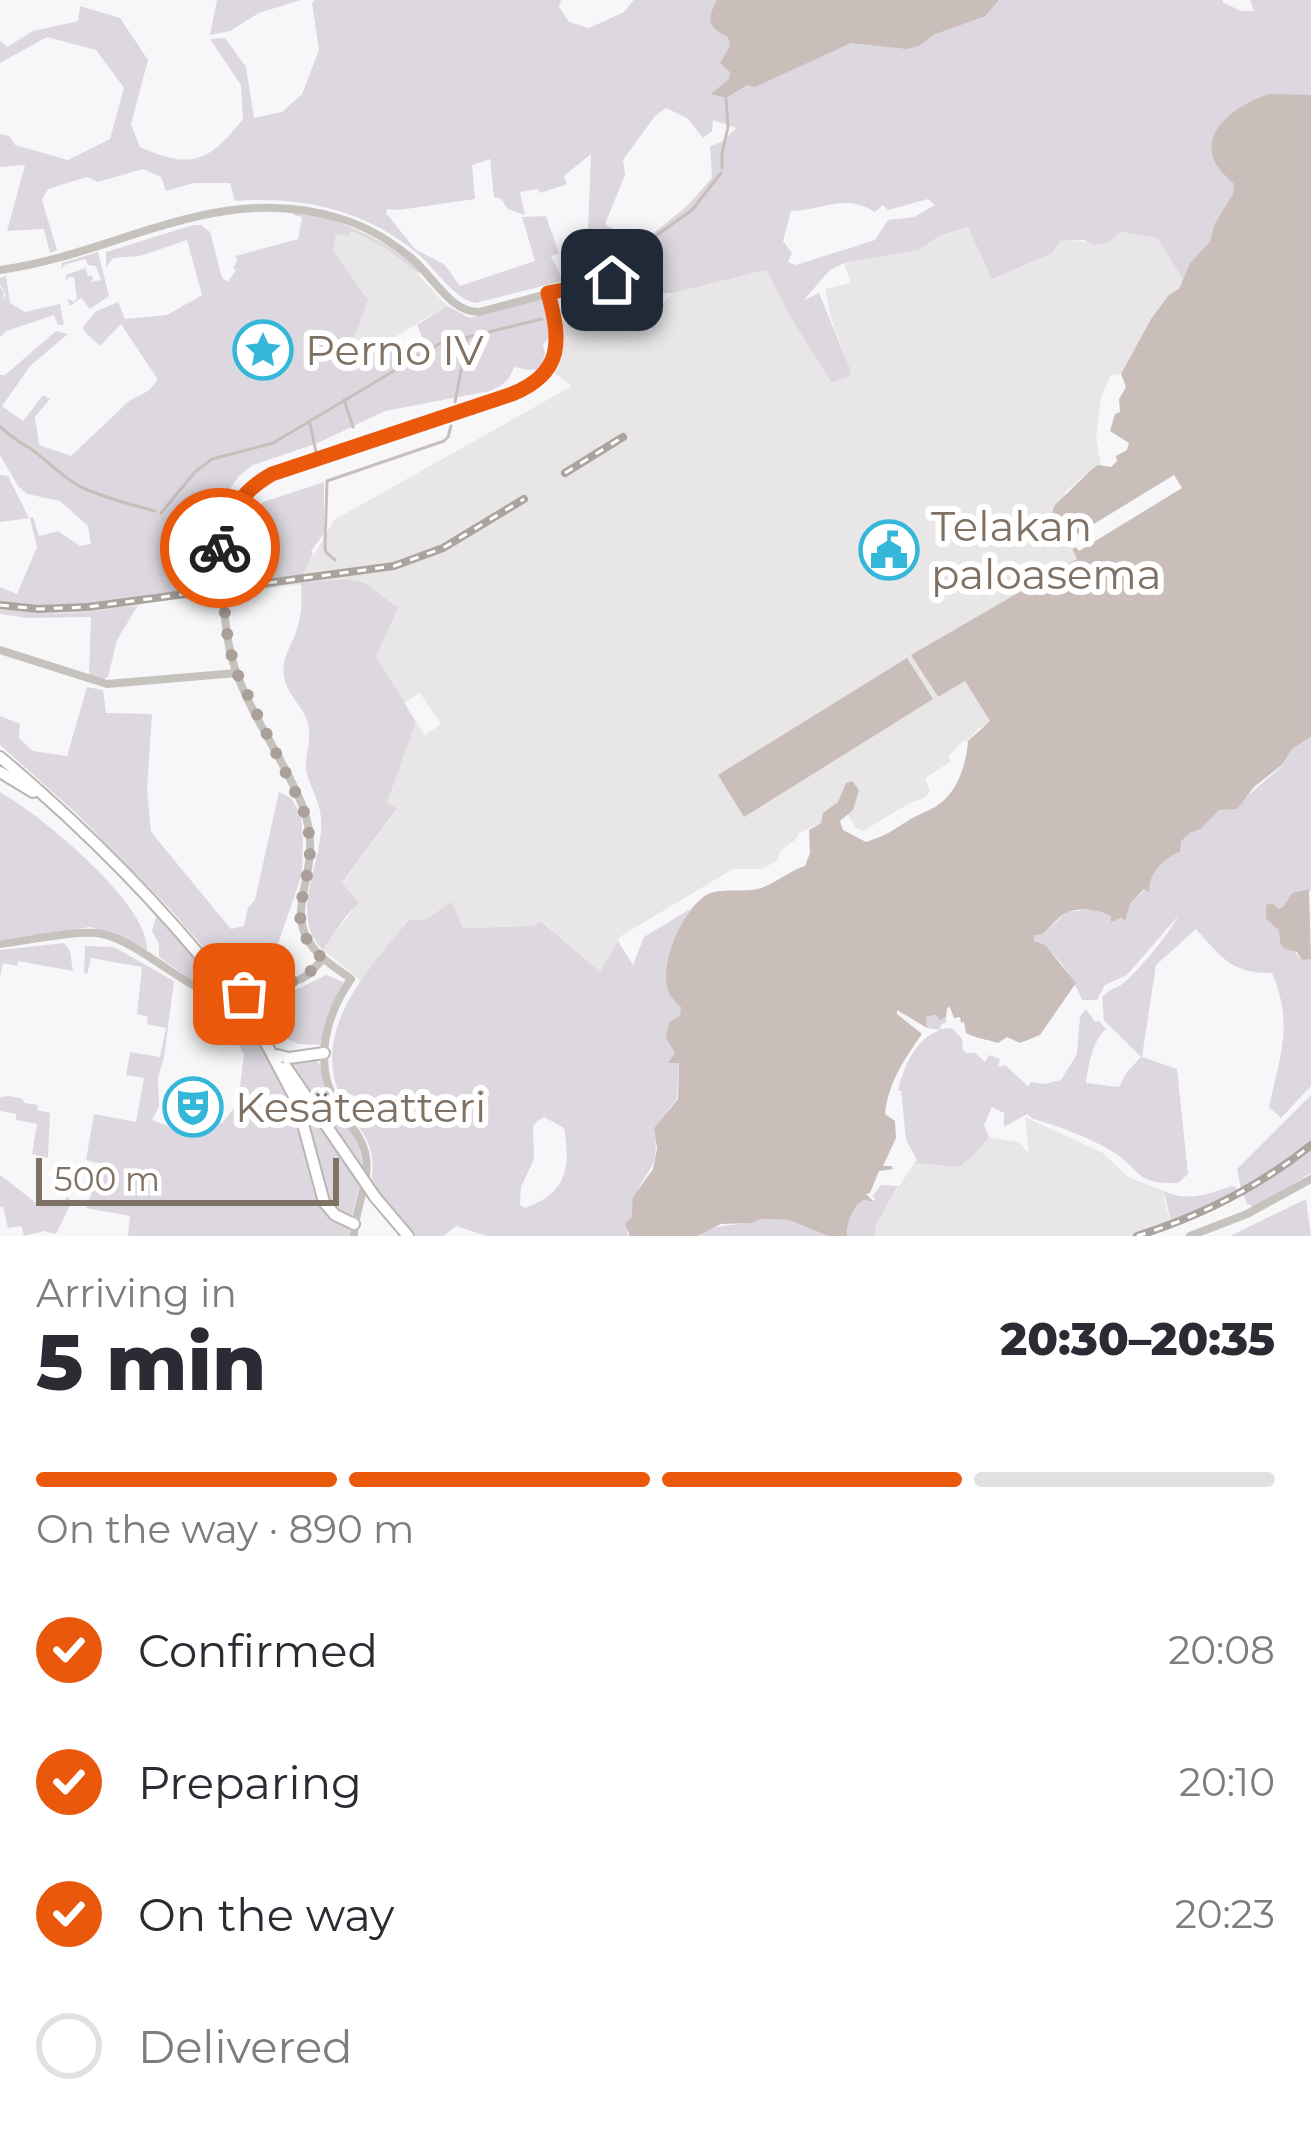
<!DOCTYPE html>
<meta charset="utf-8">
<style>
:root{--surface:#fff;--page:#f7f7f7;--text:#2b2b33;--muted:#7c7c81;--line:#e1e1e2;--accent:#ea580c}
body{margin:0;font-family:Montserrat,sans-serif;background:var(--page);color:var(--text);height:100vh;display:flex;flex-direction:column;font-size:45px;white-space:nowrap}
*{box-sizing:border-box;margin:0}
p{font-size:39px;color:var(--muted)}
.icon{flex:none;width:66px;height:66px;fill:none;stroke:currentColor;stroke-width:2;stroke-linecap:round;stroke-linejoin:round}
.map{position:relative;height:1236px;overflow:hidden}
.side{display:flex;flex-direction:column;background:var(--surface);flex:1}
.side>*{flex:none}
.scale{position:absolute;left:36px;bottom:30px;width:303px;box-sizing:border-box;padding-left:12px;border:6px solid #807165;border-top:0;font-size:33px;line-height:42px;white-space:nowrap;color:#807165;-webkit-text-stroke:9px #fff;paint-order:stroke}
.pin{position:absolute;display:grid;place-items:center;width:102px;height:102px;color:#fff;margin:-51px;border-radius:24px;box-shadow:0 6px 18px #0006}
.courier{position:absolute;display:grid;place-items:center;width:120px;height:120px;margin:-60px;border:9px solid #ea580c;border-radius:50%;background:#fff;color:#222;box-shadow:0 3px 15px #0007}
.headline em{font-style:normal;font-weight:800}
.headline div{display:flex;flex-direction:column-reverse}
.headline{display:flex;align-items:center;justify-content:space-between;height:204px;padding:0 36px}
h1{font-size:78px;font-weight:800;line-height:90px}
.bar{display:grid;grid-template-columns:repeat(4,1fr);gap:18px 12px;align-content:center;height:144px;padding:0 36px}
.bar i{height:15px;border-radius:9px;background:var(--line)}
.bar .selected{background:var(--accent)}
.bar p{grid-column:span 4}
ol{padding:0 36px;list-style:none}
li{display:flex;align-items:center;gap:36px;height:132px}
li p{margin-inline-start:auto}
li .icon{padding:12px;border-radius:50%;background:var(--accent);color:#fff;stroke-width:4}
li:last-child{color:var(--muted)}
li i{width:66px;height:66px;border:6px solid var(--line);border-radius:50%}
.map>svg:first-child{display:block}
</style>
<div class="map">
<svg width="1311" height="1236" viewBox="0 0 1311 1236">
<rect width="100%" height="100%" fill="#f7f7f9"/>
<!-- built -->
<path fill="#e8e6e7" d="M969 227 993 278 1060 241 1107 243 1121 232 1157 238 1185 281 1179 289 1169 295 1151 319 1121 374 1111 375 1101 397 1096 438 1101 465 1092 469 1065 492 1058 527 1064 532 1077 559 912 655 937 697 965 681 991 722 978 729 968 741H963L949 756 950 762 925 778 930 790 926 797 908 804 863 831 857 829 847 814 853 810 838 802 823 813 821 823 799 833 795 840 780 851 778 860 762 869H733L621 936 600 973 543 922 532 926 463 928 427 919 407 920 361 981 323 950 358 903 342 884 397 810 387 801 416 722 425 735 441 724 420 693 404 703 376 656 347 579 142 603 137 607H118L94 613 35 615 0 609V601L24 604H81L301 577 334 520 572 386 551 371 560 343 559 322 635 298 645 306H660L673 293 766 270 787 311 851 372 831 318 825 289 851 283 844 263 919 250 939 236Z
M351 230 387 249 411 267 447 306 349 364 353 292 333 251 336 233Z
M1025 1117 1103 1153 1128 1177 1164 1191 1165 1204 1171 1223 1210 1207 1256 1181 1311 1142V1149L1272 1178 1212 1210 1145 1236H875L876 1225 886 1207 914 1163 959 1167 973 1156 989 1137 1018 1142 1029 1153Z"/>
<!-- green -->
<path fill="#ddd8e0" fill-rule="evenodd" d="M217 0H300L259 13 230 31 210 35Z
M315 0H561L559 7 569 22 589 28 624 12 634 0H1223L1222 2 1241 11H1254L1250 0H1311V107L1243 190 1210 257 1151 319 1169 295 1179 289 1184 281 1157 238 1121 232 1107 243 1093 245 1084 240 1060 241 1052 253 992 279 968 227 939 236 919 250 844 263 830 270 804 300 819 293 851 371 849 377 831 382 787 311 766 270 673 293H658L650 289 643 270 620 267 587 256 591 154 564 176 567 184 540 193 538 189 520 192 525 215 508 209 501 199 494 197 490 159 472 165 475 199 399 210 387 209 386 213 415 249 445 265 460 286 535 261 522 217 546 216 559 253 551 256 563 281 475 303C452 297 437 270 419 255 367 210 301 196 235 201L230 183H194L166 191 161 177 143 169 98 182 87 177 48 189 42 200 57 250 50 253 44 229 7 231 25 165 0 167V134L9 136 15 145 68 160 110 139 124 88 96 50 47 37 0 63V41L7 47 33 31 78 21 80 6 120 18 148 60 131 124 140 147C191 170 209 162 243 119L241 85 210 39 225 38 246 67 254 118 282 112 302 94 319 50 312 3ZM666 108 687 118 703 138 712 131 713 120 736 128 722 142 710 146 712 178 687 206 640 244 605 224 625 175 623 160 655 116ZM928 199 935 205 914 217 888 220 875 240 796 265 788 262 792 253 783 241 791 211C824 210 844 193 875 212L883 205 888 210Z
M294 210C347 222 378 236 420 269L419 274 387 249 352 231 348 236 336 234 333 251 368 300 357 331 346 348 360 359 382 346 402 356 425 345 417 325 447 306 470 318 544 298 551 336 543 344 545 354 540 369 529 370 514 367C509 381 504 385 490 391L385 411 318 443 253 465 239 476 224 497 218 496C198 524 199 556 205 589 144 598 60 613 0 601V587L17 594 37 547 30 518 0 522V475L8 476 29 518 33 517 39 536 58 531 80 546 91 544 88 526 60 501 27 494 18 486 0 455V375H5L56 331 68 334 31 365 2 406 23 421 43 395 50 399 35 417 39 445 71 456 129 401 148 391 158 380 121 324 100 346 84 331 83 327 95 312 118 302 125 319 167 315 202 295 187 240 140 256 113 258 106 267V252L193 225H201L210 232 222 278 228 282 236 270 233 268 237 261 236 256 298 239 302 217 293 215Z
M98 252 109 296 90 309 81 298 70 306 67 298 73 302 77 299 74 277H69L65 281 66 275 85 268V266L88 276 92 275 93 279 90 282 101 280 96 266 88 265 85 259 64 265 61 270 62 263Z
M6 276 10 303 25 312 60 304 64 325H58L54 315 6 331 0 337V287L4 293 3 300 6 295 0 284V278Z
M597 285 608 288 611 306 574 318 568 292Z
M324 482V534L311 551 313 554 302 577 239 585C235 552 242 528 263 502Z
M348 579 365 583 398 608 376 656 416 722 387 802 397 809 342 883 359 903 347 915 323 950C287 916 324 861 321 819 320 802 312 790 307 775 303 759 311 744 309 730 307 703 279 695 284 663 286 652 294 640 297 629 302 613 302 599 301 583Z
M118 607H137L117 640 108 677 104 679 89 675 91 617 28 618 0 614V609C42 614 76 617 118 607Z
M87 687 103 690 106 713 152 714 147 790 151 832 231 929 244 926 248 908 255 900 279 792 291 798 301 815 303 841 302 874 277 947 280 971 286 980 235 992 210 959 211 956 170 909 76 813 0 745V716L20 724 19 738 33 751 67 756Z
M1311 737V892L1308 889 1292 893 1283 907 1278 909 1281 937 1302 960 1311 959V1086L1281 1118 1269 1107C1280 1056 1294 1024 1272 973 1232 974 1221 957 1196 929L1156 965 1142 1057 1177 1069 1188 1174 1178 1183C1133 1184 1143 1171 1113 1152 1093 1139 1056 1125 1033 1119L1027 1114 1004 1127V1113L992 1107 984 1125 989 1137 973 1156 959 1167 914 1163 917 1160 906 1140 901 1091H898C904 1066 915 1039 940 1030L927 1028 926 1018 931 1015 946 1017V1023L942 1024 940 1029 952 1028 962 1039 963 1050 967 1053H975L985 1062 989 1055 1000 1059 998 1067 1005 1065 1028 1086 1031 1082 1045 1084 1061 1080 1077 1054 1080 1017 1086 1009 1095 1022 1099 1021 1106 1029C1093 1039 1088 1066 1086 1083L1119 1087 1126 1073 1141 1057 1104 1020 1102 997C1110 988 1118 989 1127 980 1141 967 1170 933 1178 916L1127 975 1105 985 1097 1000H1082C1074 979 1056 949 1034 942V934H1044L1066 912 1094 909 1125 920 1130 904 1145 889 1150 891C1148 875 1165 857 1180 852V841L1190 833 1201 829 1219 810 1238 804 1283 765 1292 749Z
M0 792C38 813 150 904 147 950L115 935 90 927 0 940Z
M451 902 463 928 532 926 542 922 600 972 618 941 633 965 644 937 690 909 676 935 668 992 682 1007 675 1054 679 1062 677 1099 654 1128C660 1170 650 1162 636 1194 631 1205 631 1221 627 1233L630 1236H486L456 1226 444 1236H416L371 1183C378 1144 362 1135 345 1105 305 1034 367 973 408 920L427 919ZM544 1117 564 1128C571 1170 566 1193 525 1208L520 1205 521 1187 534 1159 533 1127 537 1121Z
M157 913 225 992 200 986 159 957V944L152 931Z
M64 943 70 951 73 971 18 961 17 966 3 963 0 977V950Z
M85 946 114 947 174 981 164 1057 158 1078 159 1106 152 1120 179 1130 222 1123 238 1103 244 1054 231 1032 234 1003 283 1078 332 1217 348 1227 351 1236H128L130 1216 86 1208 102 1164 86 1160 94 1114 136 1122 144 1078 126 1075 130 1052 160 1057 166 1028 147 1024 148 1017 137 1014 142 967 91 958 87 974 84 973Z
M326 975 344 982 328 1013 321 1045 298 1044 288 1039 257 998 300 988Z
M315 1059 322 1066C338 1099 363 1136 363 1173L288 1064 290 1060Z
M288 1077 360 1182 351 1219 329 1205Z
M1311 1095V1142L1267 1175 1241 1189 1237 1169Z
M9 1096 23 1099 24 1103 38 1105 37 1110 50 1113 48 1158 32 1154 37 1124 16 1120V1114L0 1111V1097Z
M1311 1149V1173L1255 1207 1247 1204 1243 1194 1272 1178Z
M0 1175 35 1202 60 1205 67 1197H69L70 1205 56 1234 44 1231 24 1236 21 1226 8 1228 3 1207H0Z
M881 1185 898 1186 876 1225 875 1236H847C847 1223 852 1206 864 1200L874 1202 875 1198 872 1197Z
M1231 1186 1236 1187 1237 1192 1210 1207 1171 1223 1164 1191C1186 1202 1210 1194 1231 1186Z
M1306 1199 1311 1236H1230Z
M757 1219 789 1220 828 1236H697C718 1221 738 1228 757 1219Z"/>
<!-- water -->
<path fill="#c9beba" d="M717 0H999L985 16 933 35 919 46 907 49 851 43 755 87 747 85 726 98 711 94 729 79 730 72 720 63 730 46 728 37C708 27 706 21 717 0Z
M1269 94 1311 95V737L1292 749 1283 764 1254 787 1237 809 1219 810 1201 829 1190 833 1181 841 1180 852C1165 857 1147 875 1150 893L1144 889 1130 904 1125 921 1121 918 1111 922V916C1100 910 1082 907 1068 912 1060 914 1050 928 1043 934L1034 935V941L1045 945 1076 983 1040 1035 1020 1043 1007 1037 998 1043C986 1039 977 1039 966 1033L964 1022 961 1023 960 1017 954 1018 950 1007 947 1008 946 1017 940 1020 936 1015 926 1017 927 1028 897 1010V1014L922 1034C905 1058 888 1083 885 1114L895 1121 896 1138 883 1166H892L893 1169 879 1171 870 1193 866 1194 874 1202 864 1200C852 1206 847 1223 847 1236H828L789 1220 761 1219 751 1223 721 1224 697 1236H630L625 1224 631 1218 633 1197 653 1169 657 1149 654 1128 678 1099 679 1063H668L675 1053 666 1038 669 1022 680 1016 681 1007C677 1003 672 999 669 993 657 967 683 907 708 894 724 887 746 894 764 887 778 881 790 871 805 866L810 853 809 830 821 823 823 813 838 802 846 783 852 781 859 790 853 810 840 821 843 830 866 842C887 835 890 832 909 820 917 815 926 812 935 807 957 794 966 766 968 741L990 721 965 681 938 697 911 655 1077 559 1064 532 1051 520 1054 506 1092 469 1098 465 1111 467 1117 461 1116 456 1127 450 1129 443 1110 431 1115 414 1120 412 1119 399 1126 387 1121 374 1151 319 1169 295 1179 289 1190 263 1210 242 1214 225 1233 194 1234 184C1226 176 1214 167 1212 153 1207 123 1246 101 1269 94Z
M907 658 933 699 744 817 718 775Z
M1309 889 1311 959 1302 960 1297 952 1283 948 1280 942 1279 930 1266 919V905L1273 903 1278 909 1283 907 1292 893Z"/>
<!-- pier -->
<path fill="#f7f7f9" d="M1174 475 1182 488 1079 551 1076 547 1072 549 1070 546 1074 543 1071 538Z"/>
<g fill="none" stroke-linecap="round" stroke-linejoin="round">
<!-- stream -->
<path stroke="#c9beba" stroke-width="3" d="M722 168V153L728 127 726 98
M647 242 692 210 721 173
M593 270 594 263 629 255 642 246
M563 313 597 295 596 289
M344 400 353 427
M455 402 467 339
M310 424 316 452
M1 427C9 436 20 442 31 449 48 461 64 479 83 488 106 498 132 505 155 511
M161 513 195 472 212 459 273 443 439 344 542 319
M335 560 326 552 325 547 327 481 444 441 448 437 451 426"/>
<!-- major casing -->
<g stroke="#bbb6b2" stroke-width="14">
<path id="major" d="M0 757C82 826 158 902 224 985
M0 772 33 792
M234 997 261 1033
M259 1030 297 1102 324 1202 335 1215 354 1224
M277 1055 289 1058 324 1053
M286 1067 354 1166
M375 1197 408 1236"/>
</g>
<!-- minor -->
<path stroke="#c6c2be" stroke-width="8" d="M0 270C118 254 216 181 338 218 364 225 389 240 410 257 432 274 449 312 479 312L596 281 612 280
M0 650 107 684 237 673
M0 944C27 941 78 929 103 934 147 945 188 995 228 996 251 996 278 986 301 979L309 974 323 959
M354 1236C354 1208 372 1179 365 1152 360 1133 345 1120 336 1103 313 1062 326 1015 351 979 339 970 325 962 315 950 290 922 305 894 309 862 312 844 309 824 303 807 285 761 254 721 237 674 228 651 226 626 223 602 217 547 218 503 273 474L512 395C564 373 561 340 548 293
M1190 1236 1247 1214 1311 1179"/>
<!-- major -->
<use href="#major" stroke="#fff" stroke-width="10"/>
<!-- rail casing -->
<g stroke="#aba49e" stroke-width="8">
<path id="rail" d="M565 473 623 437
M0 605 38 609 88 607 394 566 443 548 524 499
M1137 1236C1201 1216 1259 1187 1311 1145"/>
</g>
<!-- rail -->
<use href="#rail" stroke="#fff" stroke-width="3" stroke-dasharray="9" stroke-linecap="butt"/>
<!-- major-bridge casing -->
<g stroke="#bbb6b2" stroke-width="14" stroke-linecap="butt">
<path id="major-bridge" d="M224 985 234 997
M354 1166 375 1197"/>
</g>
<!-- major-bridge -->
<use href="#major-bridge" stroke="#fff" stroke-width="10"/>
</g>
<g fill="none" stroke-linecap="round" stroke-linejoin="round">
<!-- done -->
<path stroke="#aaa099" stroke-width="12" stroke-dasharray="0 21.6" d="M220 548 226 628 234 667 302 806C308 824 312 842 309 862 304 904 286 923 323 959 302 985 275 986 244 994"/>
<!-- route -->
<path stroke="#ea580c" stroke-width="15" d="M220 548C226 514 242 491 272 474L512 394C564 373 561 340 548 293L612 280"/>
</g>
<!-- icons -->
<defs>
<g id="sight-ring" transform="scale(3)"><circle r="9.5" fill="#fff" stroke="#35b7da" stroke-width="1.5"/><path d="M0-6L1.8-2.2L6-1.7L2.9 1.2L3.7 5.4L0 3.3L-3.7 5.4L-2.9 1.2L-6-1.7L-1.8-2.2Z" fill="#35b7da"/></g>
<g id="civic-ring" transform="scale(3)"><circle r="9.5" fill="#fff" stroke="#35b7da" stroke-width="1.5"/><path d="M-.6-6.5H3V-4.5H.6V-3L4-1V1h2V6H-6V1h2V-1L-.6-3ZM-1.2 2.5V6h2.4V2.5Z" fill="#35b7da"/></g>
<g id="theatre-ring" transform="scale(3)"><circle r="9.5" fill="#fff" stroke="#35b7da" stroke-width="1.5"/><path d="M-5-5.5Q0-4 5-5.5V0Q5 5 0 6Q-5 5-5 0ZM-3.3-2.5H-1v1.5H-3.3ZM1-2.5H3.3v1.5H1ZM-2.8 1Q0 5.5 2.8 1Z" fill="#35b7da"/></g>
</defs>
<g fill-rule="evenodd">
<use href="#sight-ring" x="263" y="350"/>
<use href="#civic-ring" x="889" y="550"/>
<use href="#theatre-ring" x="193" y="1107"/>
</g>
<g text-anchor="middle" stroke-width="12" stroke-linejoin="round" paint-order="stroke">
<!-- poi labels -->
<g font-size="42" fill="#807165" stroke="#fff" text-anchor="start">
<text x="305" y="365">Perno IV</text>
<text x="931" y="541">Telakan<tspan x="931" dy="48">paloasema</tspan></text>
<text x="235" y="1122">Kesäteatteri</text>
</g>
</g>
</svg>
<div class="scale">500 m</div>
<div class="pin" style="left:244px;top:994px;background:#ea580c"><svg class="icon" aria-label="bag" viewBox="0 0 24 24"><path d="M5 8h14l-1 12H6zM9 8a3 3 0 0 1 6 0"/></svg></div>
<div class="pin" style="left:612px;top:280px;background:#1f2937"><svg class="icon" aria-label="home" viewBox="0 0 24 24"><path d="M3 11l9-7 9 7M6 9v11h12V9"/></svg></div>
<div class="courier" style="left:220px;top:548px"><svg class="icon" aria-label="bike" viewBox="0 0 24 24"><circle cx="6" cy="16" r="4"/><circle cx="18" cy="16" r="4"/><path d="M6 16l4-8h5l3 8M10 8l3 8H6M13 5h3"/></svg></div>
</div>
<section class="side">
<div class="headline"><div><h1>5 min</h1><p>Arriving in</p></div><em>20:30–20:35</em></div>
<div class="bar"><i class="selected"></i><i class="selected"></i><i class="selected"></i><i></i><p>On the way · 890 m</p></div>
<ol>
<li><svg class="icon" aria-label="check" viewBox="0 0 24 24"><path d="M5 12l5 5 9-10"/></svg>Confirmed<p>20:08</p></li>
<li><svg class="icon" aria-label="check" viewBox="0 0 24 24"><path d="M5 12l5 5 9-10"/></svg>Preparing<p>20:10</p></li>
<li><svg class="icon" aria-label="check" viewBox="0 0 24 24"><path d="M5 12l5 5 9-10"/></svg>On the way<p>20:23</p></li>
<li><i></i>Delivered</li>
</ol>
</section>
